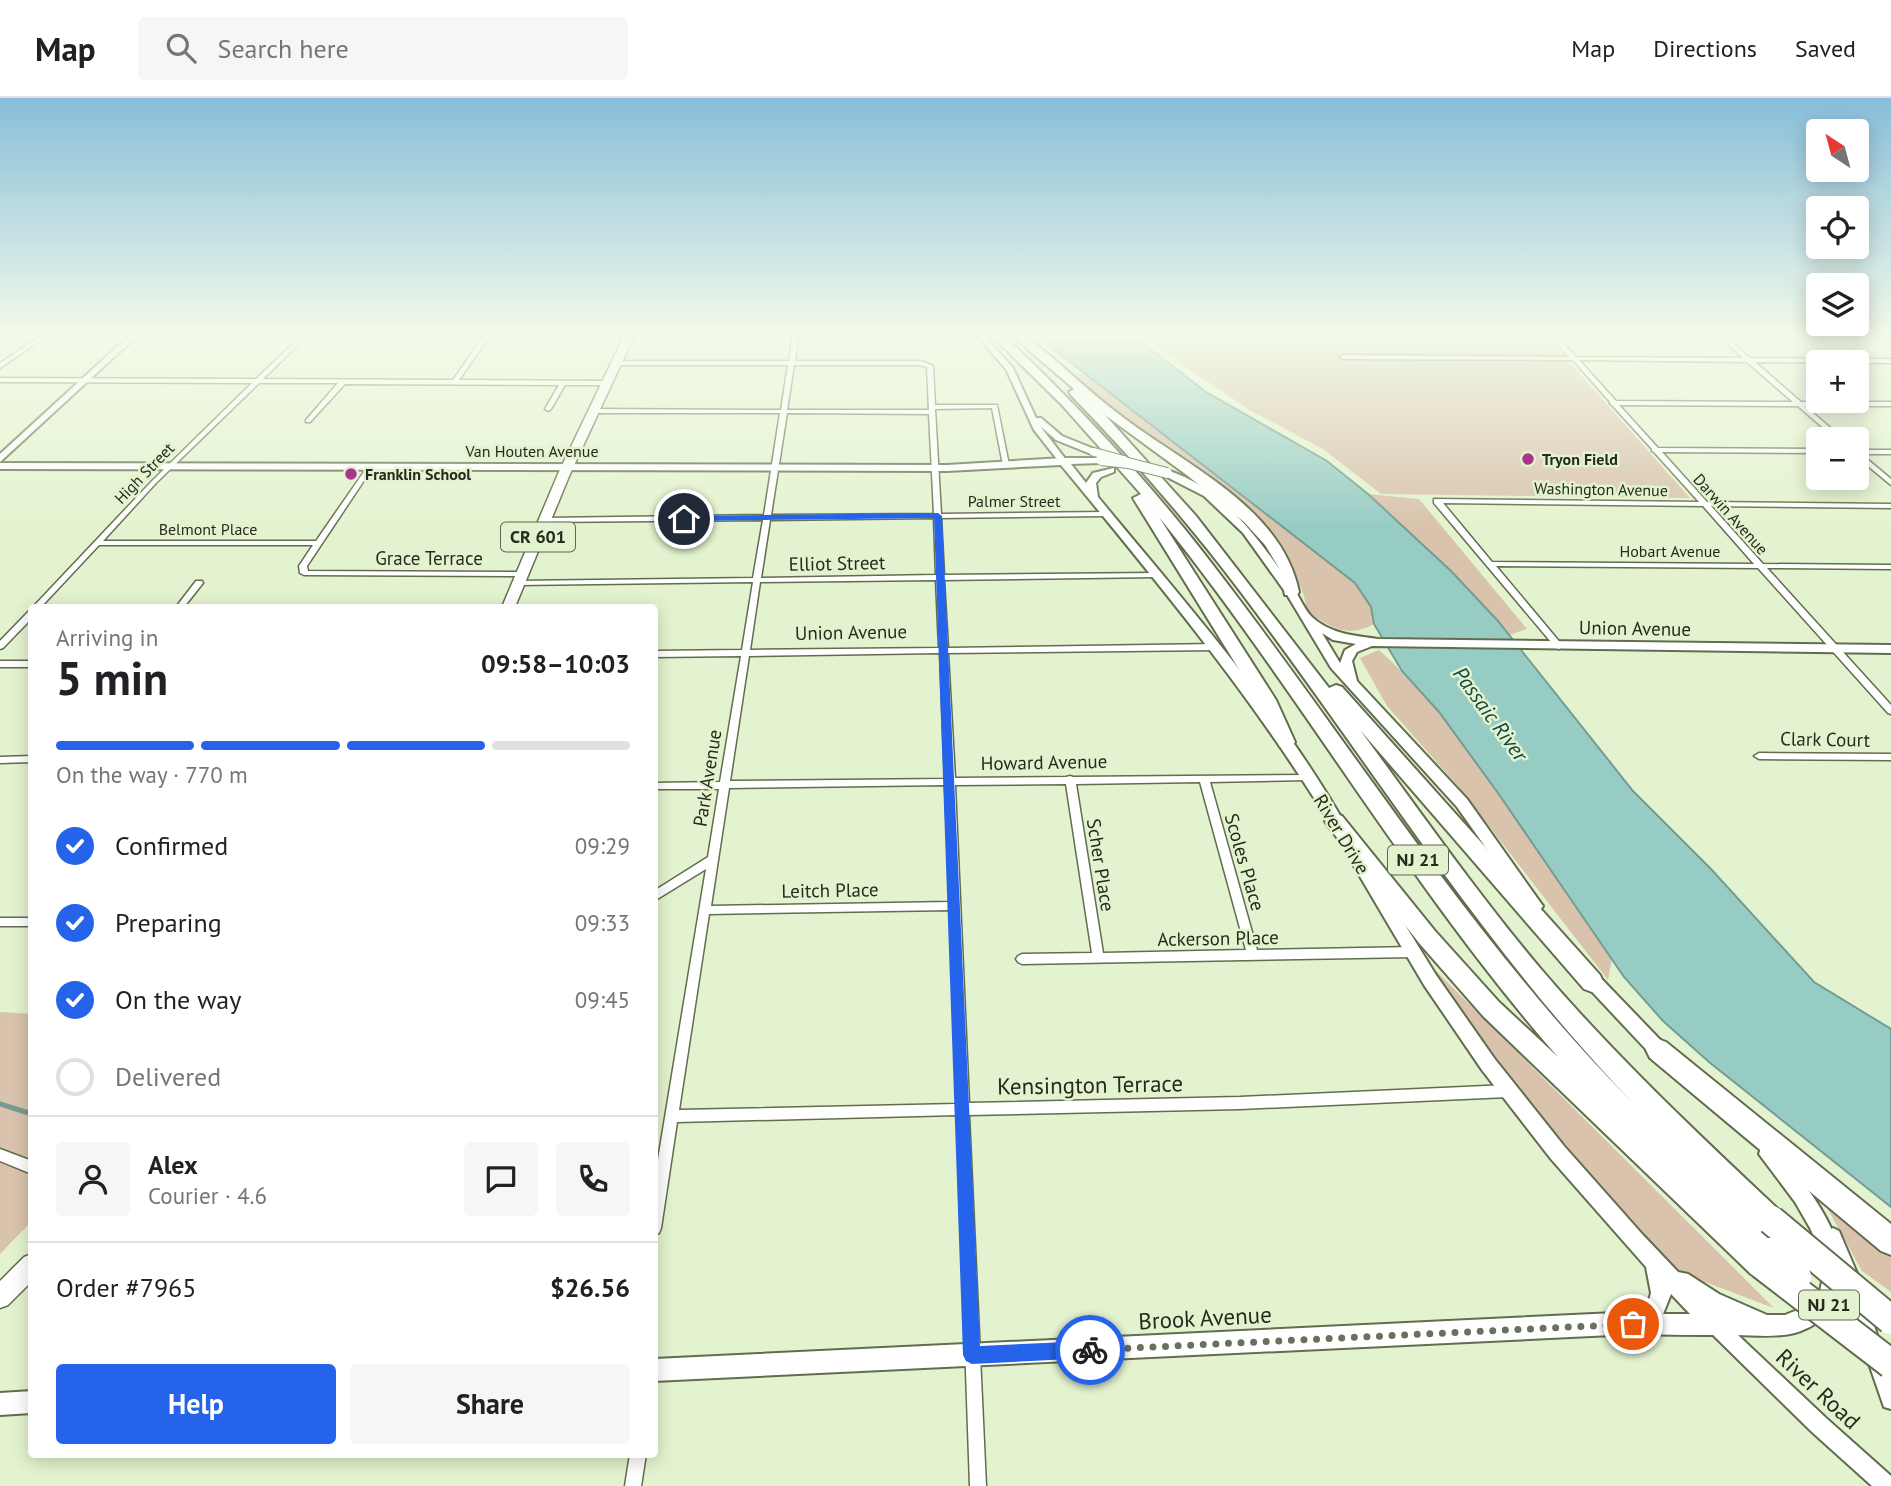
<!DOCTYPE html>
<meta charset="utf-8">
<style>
:root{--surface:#fff;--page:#f6f6f6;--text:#202124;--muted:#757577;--line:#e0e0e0;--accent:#2563eb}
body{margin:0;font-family:"PT Sans",sans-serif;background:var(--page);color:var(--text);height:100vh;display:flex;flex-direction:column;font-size:26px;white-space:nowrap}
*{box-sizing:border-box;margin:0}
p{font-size:23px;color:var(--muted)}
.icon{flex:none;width:38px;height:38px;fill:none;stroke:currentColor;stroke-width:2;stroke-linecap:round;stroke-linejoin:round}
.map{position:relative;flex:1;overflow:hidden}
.panel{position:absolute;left:28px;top:506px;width:630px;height:854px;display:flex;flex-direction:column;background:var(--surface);border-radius:7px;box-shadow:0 4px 18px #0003}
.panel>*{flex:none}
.needle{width:46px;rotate:324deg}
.controls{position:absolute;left:1806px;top:21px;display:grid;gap:14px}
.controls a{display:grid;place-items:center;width:63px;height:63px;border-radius:7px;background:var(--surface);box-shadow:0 4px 18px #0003;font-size:35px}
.pin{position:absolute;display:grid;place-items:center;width:60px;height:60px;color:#fff;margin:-30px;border:4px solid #fff;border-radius:50%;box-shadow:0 2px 7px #0007}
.courier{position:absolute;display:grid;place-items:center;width:70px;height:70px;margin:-35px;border:5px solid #2563eb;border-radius:50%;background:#fff;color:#222;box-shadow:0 2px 9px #0007}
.summary em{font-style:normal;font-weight:800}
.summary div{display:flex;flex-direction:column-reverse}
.summary{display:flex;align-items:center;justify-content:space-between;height:119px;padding:0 28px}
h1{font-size:46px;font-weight:800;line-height:52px}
.bar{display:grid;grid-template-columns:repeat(4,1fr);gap:10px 7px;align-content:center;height:84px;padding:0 28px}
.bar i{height:9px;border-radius:5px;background:var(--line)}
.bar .on{background:var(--accent)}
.bar p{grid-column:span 4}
.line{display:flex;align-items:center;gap:18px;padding:0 28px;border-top:2px solid var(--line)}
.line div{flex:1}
.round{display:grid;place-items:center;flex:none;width:74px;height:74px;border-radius:7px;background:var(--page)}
ol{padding:0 28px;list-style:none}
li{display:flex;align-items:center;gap:21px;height:77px}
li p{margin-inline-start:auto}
li .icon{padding:7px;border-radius:50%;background:var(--accent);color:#fff;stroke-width:4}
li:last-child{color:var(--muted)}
li i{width:38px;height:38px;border:4px solid var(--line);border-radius:50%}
.button{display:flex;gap:14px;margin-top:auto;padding:14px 28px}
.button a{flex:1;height:80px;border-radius:7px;background:var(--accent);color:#fff;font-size:28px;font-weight:800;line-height:80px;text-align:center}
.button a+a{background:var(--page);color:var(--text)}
header{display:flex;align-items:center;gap:42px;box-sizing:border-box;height:98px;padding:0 35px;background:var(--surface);border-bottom:2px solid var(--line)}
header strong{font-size:33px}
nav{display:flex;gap:38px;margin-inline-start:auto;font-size:24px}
.search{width:490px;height:63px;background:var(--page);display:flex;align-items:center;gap:18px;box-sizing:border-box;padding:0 24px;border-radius:7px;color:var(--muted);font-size:26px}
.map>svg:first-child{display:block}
</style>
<header>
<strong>Map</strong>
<div class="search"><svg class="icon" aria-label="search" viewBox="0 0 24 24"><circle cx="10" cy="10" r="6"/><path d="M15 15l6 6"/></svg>Search here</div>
<nav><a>Map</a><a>Directions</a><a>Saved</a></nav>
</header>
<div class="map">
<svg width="1891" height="1388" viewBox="0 0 1891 1388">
<rect width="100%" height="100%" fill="#e4f3cf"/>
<!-- green -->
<path fill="#d9c3ac" d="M1138 236H1712L1718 241 1550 242 1690 400 1381 396 1323 351 1248 311Z
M1083 275 1355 485 1371 509 1374 526C1347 541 1332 529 1308 515L1303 495 1289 464 1262 427 1099 301 1077 277Z
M1368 396 1419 401 1527 531 1509 537 1498 522Z
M1379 552C1470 634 1542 759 1612 861L1608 882 1457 687 1387 608 1360 560Z
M1432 869 1774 1210 1681 1175 1587 1077 1451 901Z
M0 914 32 916 31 1124 0 1156Z
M1825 1106 1891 1157V1194L1862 1173Z"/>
<!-- water -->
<path fill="#97ccc4" stroke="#759c92" stroke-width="2" d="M1034 236H1131L1206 294 1327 363 1368 396 1451 473 1498 523 1633 693 1711 771 1814 884 1891 931V1109L1709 964 1663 923 1624 879 1498 695 1439 614 1402 573 1374 526 1371 509 1355 485Z"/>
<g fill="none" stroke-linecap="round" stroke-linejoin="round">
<!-- stream -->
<path stroke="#759c92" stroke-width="5" d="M0 1006 32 1016"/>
<!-- minor casing -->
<g stroke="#616d4e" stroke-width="3">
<path id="minor" d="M303 236H309L263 281 453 282 485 236H491L459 282 608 283 611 285 608 287H565L551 311 548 313 545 311 559 287 345 286 310 324H306V322L338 285H259L156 385 103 443H316L368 368 370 367 373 369 307 468 308 473 522 474 526 476 525 478 304 477 300 475 299 468 313 447H99L41 509H33L152 383 252 285 0 284V280L256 281Z
M793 236H799L795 263H921L933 268 935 307H997L1009 367 1006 369 1003 367 992 310 935 311 941 416 1106 414 1110 416 1106 418 941 420 944 477 1156 475 1160 477 1156 479 944 482 948 550 1216 546 1220 549 1216 552 948 555 955 680 1066 679 1070 678 1073 679 1311 677 1313 679 1308 682 1210 684 1257 852 1414 849 1418 851 1420 854 1418 857 1414 859 1022 866 1018 864 1016 861 1018 858 1022 856 1092 855 1066 686 955 687 969 1005 1240 999 1508 987 1512 989 1514 993 1512 997 1508 999 1240 1011 969 1017 986 1388H970L957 1017 677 1024 661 1130 659 1135 654 1137V1086L706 771 654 803V793L708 759 719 691H654V685L720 684 741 558 654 559V553L742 552 753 484 518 487 514 485 518 483 753 480 763 422 545 424 541 422 545 420 764 417 780 315H594L591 313 594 311 781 312 788 267H617L614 265 617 263H789ZM794 267H920L927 269 929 312H787ZM787 315 929 316 934 416 771 417ZM934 420 936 477 761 480 770 422ZM936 482 939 550 750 552 760 484ZM940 555 945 681 730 683 749 558ZM1200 684 1246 852 1103 855 1076 686ZM945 687 950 804 711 808 729 690ZM950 812 957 1006 679 1012 709 816Z
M1549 236H1555L1576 259 1743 260 1716 236H1722L1750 260 1891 261V265L1755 264 1801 304H1891V308H1805L1843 341H1836L1798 308 1619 307 1658 350 1818 351V355L1662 354 1707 404 1891 406V410L1711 408 1763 466 1891 467V471L1767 470 1891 607V616L1888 615 1758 470 1496 468 1563 548 1559 551 1556 550 1434 405V401L1699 404 1654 354 1652 353V351L1612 307 1610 306V304L1573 262 1343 261 1340 259 1343 257 1569 259ZM1579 262 1747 264 1793 304 1616 303ZM1443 405 1703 408 1754 466 1492 464Z
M1885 236H1891V240Z
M39 239 44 240 0 270V265Z
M1857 352H1891V356H1861L1891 381V387L1857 359Z
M196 483H202L203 485 184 509H176Z
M29 513H32V520L3 550 0 551V543Z
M0 563H32V569H0Z
M1759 655 1891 656V662L1759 661 1754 658Z
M32 658V664L0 665V659Z
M0 820H32V828H0Z
M0 1051 32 1063V1076L0 1063Z
M630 1356H646L641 1388H625Z"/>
</g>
<!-- tertiary casing -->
<g stroke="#616d4e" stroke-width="4">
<path id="tertiary" d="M131 236H139L0 364V356Z
M975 236H983L1013 270 1036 320H1041L1062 338 1097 352V356H1091L1056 342 1040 328 1067 363 1060 365 1034 332 1006 271Z
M1833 1130 1839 1133 1859 1180 1856 1186 1850 1189 1844 1186 1824 1139 1827 1133Z
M1857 1191 1863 1194 1879 1243 1876 1249 1870 1252 1864 1249 1848 1200 1851 1194Z
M1716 1219 1722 1222 1826 1320 1891 1378V1388H1872L1812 1334 1710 1234 1707 1228 1710 1222Z
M1876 1251 1883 1253 1891 1276V1311L1884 1309 1867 1260 1869 1253Z"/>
</g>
<!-- secondary casing -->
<g stroke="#616d4e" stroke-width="4">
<path id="secondary" d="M1063 360H1104L1106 362 1101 365 1071 366 1086 385 1093 375 1114 370V374L1101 379 1096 385 1098 399C1186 506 1281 612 1349 733L1347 737H1337C1257 604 1159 486 1061 367L947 373 0 371V365L947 367Z
M1167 372C1225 391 1258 441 1292 488 1299 497 1304 512 1313 520 1331 536 1356 538 1379 541L1891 547V555L1372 548 1357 554 1352 563 1357 583 1467 701 1540 804 1543 808 1540 812 1535 814 1530 812 1457 709 1331 570 1286 495 1243 435 1204 398 1163 377 1162 375ZM1322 535 1333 542 1356 546 1345 552 1340 565Z
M1360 760 1365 762 1436 877 1494 960 1564 1048 1642 1136 1678 1174 1688 1176 1719 1196 1767 1217H1785L1807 1208 1820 1193 1824 1175 1819 1150 1810 1130 1795 1104 1759 1056 1761 1050 1768 1047 1775 1050C1807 1086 1871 1166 1830 1214 1819 1226 1799 1236 1783 1237 1767 1239 1750 1237 1734 1237 1701 1237 1667 1237 1633 1236L654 1283V1261L1636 1214 1649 1202 1651 1195 1646 1169 1551 1061 1482 972 1424 887 1355 770 1353 766 1355 762ZM1671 1196 1690 1216H1663Z
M1587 870 1593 872 1668 950 1671 956 1668 962 1662 964 1656 962 1581 882 1579 877 1581 872Z
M32 1293V1315L0 1317V1295Z"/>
</g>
<!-- primary casing -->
<g stroke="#616d4e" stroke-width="3">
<path id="primary" d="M625 236H635L570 376 515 509H502L558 376Z
M32 1156V1183L8 1207 0 1210V1183L24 1159Z"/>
</g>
<!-- motorway casing -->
<g stroke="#616d4e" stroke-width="4">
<path id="motorway" d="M990 236H1002C1073 303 1139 373 1199 449 1345 635 1467 838 1634 1006 1483 850 1371 666 1240 493 1188 424 1131 359 1071 297L1069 294 1074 291 1010 236H1023L1033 244C1064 268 1092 297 1124 320 1187 368 1282 410 1299 494L1297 497H1285L1279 470 1265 447 1244 424 1188 378 1105 317 1196 418 1329 590 1336 587 1342 589 1600 877 1603 884 1600 891 1592 894 1584 891 1360 632C1419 712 1476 794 1540 870 1614 957 1697 1035 1780 1113L1784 1122 1780 1131 1771 1135 1767 1134 1779 1144 1783 1154 1771 1176 1761 1180 1751 1176 1483 918 1419 845 1328 728 1325 723 1328 718 1335 716 1342 718 1435 833 1499 904 1558 959C1410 790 1299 593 1159 419L1276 602 1295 644 1292 649H1280L1258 602 1133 400 1141 396 1062 307Z
M1658 941 1666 944 1891 1126V1157L1881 1153 1650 960 1646 952 1650 944Z"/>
</g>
<!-- minor -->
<use href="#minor" fill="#fff" fill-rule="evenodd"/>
<!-- tertiary -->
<use href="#tertiary" fill="#fff" fill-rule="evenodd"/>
<!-- secondary -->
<use href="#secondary" fill="#fff" fill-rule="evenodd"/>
<!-- primary -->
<use href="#primary" fill="#fff" fill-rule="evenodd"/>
<!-- motorway -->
<use href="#motorway" fill="#fff" fill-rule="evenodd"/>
<!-- tertiary-bridge casing -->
<g stroke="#616d4e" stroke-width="10" stroke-linecap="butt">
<path id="tertiary-bridge" d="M1094 354 1124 362"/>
</g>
<!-- secondary-bridge casing -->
<g stroke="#616d4e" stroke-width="12" stroke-linecap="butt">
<path id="secondary-bridge" d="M1101 362 1128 365 1167 375"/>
</g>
<!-- motorway-bridge casing -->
<g stroke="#616d4e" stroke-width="32" stroke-linecap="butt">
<path id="motorway-bridge" d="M1771 1122 1891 1222
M1769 1154 1797 1179
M1761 1166 1891 1266"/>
</g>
<!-- tertiary-bridge -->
<use href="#tertiary-bridge" stroke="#fff" stroke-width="8"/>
<!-- secondary-bridge -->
<use href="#secondary-bridge" stroke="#fff" stroke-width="10"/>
<!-- motorway-bridge -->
<use href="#motorway-bridge" stroke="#fff" stroke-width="28"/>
</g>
<!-- sky -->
<linearGradient id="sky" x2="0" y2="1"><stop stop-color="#87beda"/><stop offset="0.55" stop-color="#f3fae9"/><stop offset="1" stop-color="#f3fae9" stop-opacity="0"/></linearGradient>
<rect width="1891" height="430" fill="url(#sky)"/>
<!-- route -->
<path fill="#2563eb" d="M938 415 942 418 980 1248 1090 1243 1096 1246 1099 1252 1096 1258 1090 1260 972 1266 966 1263 963 1257 934 420 684 423 680 421 684 418Z"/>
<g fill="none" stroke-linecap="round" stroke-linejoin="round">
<!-- done -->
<path stroke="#68715c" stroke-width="7" stroke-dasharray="0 12.6" d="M1090 1252 1633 1226"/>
</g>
<!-- markers -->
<g fill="#a9358e" stroke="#e4f3cf" stroke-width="2.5">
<circle cx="1528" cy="361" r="7"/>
<circle cx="351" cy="376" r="7"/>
</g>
<g text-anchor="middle" stroke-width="5" stroke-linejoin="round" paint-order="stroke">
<!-- far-street labels -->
<g font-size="16" fill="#262b1e" stroke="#e4f3cf">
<text x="532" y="359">Van Houten Avenue</text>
<text transform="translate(144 375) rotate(-46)" y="6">High Street</text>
<text transform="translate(1601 391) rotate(1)" y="6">Washington Avenue</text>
<text x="1014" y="409">Palmer Street</text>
<text transform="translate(1731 416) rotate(48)" y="6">Darwin Avenue</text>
<text x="208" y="437">Belmont Place</text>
<text x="1670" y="459">Hobart Avenue</text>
</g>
<!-- far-poi labels -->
<g font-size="16" font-weight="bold" fill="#262b1e" stroke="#e4f3cf" text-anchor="start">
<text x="1542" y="367">Tryon Field</text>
<text x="365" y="382">Franklin School</text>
</g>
<!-- shield labels -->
<g fill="#e4f3cf" stroke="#5f6753" stroke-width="2">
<rect x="501" y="424.5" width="74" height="29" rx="5"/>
<rect x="1388" y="747.5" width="60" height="29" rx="5"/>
<rect x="1799" y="1192.5" width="60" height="29" rx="5"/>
</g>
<g font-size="18" font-weight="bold" fill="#262b1e">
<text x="538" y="445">CR 601</text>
<text x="1418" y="768">NJ 21</text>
<text x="1829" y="1213">NJ 21</text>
</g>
<!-- street labels -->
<g font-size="19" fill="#262b1e" stroke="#e4f3cf">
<text x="429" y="467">Grace Terrace</text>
<text transform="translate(837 465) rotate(-1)" y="7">Elliot Street</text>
<text transform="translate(1635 530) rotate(1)" y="7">Union Avenue</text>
<text transform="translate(851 534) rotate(-1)" y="7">Union Avenue</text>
<text transform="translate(1825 641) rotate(1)" y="7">Clark Court</text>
<text transform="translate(1044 664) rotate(-1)" y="7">Howard Avenue</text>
<text transform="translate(707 680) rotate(-81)" y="7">Park Avenue</text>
<text transform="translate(1342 736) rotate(59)" y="7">River Drive</text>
<text transform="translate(1245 764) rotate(74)" y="7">Scoles Place</text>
<text transform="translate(1101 767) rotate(81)" y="7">Scher Place</text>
<text transform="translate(830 792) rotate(-1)" y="7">Leitch Place</text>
<text transform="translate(1218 840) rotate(-1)" y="7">Ackerson Place</text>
</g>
<!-- water labels -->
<g font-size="21" font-style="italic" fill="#14443e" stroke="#e4f3cf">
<text transform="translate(1490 616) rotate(54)" y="7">Passaic River</text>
</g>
<!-- near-street labels -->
<g font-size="23" fill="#262b1e" stroke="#e4f3cf">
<text transform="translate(1090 987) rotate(-1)" y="8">Kensington Terrace</text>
<text transform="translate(1205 1220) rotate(-3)" y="8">Brook Avenue</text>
<text transform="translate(1818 1291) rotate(43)" y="8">River Road</text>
</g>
</g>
</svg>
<div class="controls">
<a><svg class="needle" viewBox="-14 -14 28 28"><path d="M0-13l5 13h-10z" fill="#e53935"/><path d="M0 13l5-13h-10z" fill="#757577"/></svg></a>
<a><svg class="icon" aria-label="locate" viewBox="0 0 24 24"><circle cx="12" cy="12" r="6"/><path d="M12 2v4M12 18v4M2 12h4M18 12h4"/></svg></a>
<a><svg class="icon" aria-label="layers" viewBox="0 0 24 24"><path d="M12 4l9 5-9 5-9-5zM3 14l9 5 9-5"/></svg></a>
<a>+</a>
<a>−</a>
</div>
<div class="pin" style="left:1633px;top:1226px;background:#ea580c"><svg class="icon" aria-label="bag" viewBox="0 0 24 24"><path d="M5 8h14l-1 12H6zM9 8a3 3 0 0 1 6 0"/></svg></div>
<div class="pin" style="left:684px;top:421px;background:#1f2937"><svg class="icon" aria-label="home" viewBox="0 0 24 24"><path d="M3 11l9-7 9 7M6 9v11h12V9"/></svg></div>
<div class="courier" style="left:1090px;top:1252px"><svg class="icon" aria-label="bike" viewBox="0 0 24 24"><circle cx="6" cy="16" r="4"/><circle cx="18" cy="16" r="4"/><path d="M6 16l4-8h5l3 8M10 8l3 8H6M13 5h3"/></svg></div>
<section class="panel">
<div class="summary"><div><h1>5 min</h1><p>Arriving in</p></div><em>09:58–10:03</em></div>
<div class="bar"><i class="on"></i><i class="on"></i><i class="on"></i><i></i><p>On the way · 770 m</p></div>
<ol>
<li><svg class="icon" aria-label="check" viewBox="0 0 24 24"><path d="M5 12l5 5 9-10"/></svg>Confirmed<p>09:29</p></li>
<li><svg class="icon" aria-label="check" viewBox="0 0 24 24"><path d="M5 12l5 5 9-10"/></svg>Preparing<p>09:33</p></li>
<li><svg class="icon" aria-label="check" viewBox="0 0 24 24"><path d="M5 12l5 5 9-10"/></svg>On the way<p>09:45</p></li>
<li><i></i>Delivered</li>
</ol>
<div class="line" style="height:126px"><a class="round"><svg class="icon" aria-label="person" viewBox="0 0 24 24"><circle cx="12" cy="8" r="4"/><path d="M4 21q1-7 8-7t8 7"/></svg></a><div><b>Alex</b><p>Courier · 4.6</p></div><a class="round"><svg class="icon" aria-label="chat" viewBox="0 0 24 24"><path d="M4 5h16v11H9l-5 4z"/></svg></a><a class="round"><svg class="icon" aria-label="phone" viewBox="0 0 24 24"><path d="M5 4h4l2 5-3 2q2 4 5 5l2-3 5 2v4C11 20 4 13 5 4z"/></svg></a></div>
<div class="line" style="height:91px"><div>Order #7965</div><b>$26.56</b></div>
<div class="button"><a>Help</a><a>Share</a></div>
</section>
</div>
